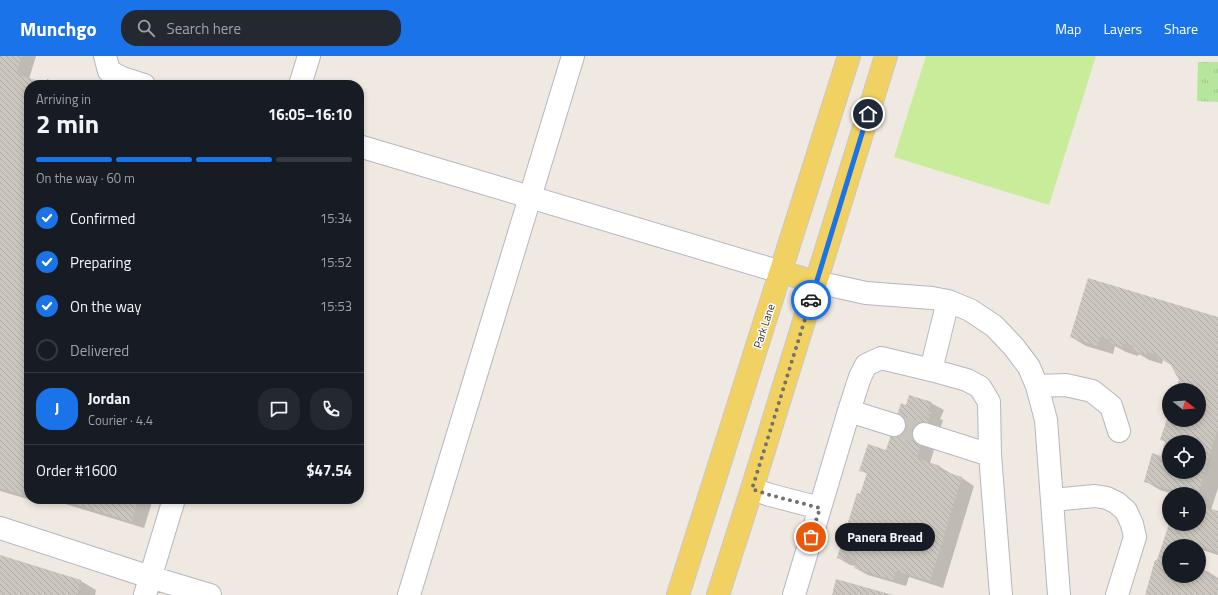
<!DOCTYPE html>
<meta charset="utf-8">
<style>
:root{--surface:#171b24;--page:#242831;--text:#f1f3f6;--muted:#9ea1a6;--line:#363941;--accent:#1a73e8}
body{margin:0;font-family:"Titillium Web",sans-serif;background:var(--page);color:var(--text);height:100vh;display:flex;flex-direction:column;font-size:15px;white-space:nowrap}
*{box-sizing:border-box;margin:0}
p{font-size:13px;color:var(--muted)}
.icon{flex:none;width:22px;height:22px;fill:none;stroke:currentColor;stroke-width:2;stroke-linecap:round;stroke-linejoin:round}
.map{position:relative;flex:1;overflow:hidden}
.side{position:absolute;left:24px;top:24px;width:340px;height:424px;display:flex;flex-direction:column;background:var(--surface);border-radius:16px;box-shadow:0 2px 6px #0003}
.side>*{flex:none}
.needle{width:26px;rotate:107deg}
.buttons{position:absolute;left:1162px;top:327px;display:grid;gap:8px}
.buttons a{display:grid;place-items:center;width:44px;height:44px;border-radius:50%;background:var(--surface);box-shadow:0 2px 6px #0003;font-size:20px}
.pin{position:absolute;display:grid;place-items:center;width:34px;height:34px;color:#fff;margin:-17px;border:2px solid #fff;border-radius:50%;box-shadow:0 1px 4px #0007}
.courier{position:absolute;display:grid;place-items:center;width:40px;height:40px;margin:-20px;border:3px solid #1a73e8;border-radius:50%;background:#fff;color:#222;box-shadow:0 1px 5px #0007}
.bubble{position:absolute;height:28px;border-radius:14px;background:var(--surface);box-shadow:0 2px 6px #0003;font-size:13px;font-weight:700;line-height:28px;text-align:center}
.summary em{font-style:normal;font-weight:700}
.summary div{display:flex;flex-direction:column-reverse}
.summary{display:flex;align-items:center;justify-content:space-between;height:68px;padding:0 12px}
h1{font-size:26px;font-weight:700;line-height:30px}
.bar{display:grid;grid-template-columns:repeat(4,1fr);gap:6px 4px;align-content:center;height:48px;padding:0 12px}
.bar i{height:5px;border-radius:3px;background:var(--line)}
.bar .active{background:var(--accent)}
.bar p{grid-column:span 4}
.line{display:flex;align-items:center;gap:10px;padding:0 12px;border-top:1px solid var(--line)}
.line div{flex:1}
.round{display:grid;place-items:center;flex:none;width:42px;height:42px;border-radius:16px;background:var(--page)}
ol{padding:0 12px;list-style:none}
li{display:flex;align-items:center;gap:12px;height:44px}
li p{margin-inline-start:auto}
li .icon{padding:4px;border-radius:50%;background:var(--accent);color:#fff;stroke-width:4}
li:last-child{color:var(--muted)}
li i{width:22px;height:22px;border:2px solid var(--line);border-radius:50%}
header{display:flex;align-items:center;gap:24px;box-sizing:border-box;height:56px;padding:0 20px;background:var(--accent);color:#fff}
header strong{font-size:19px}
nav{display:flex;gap:22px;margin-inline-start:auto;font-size:14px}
.search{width:280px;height:36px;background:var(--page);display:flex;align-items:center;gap:10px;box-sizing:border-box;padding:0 14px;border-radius:16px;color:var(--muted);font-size:15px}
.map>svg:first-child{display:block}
</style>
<header>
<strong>Munchgo</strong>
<div class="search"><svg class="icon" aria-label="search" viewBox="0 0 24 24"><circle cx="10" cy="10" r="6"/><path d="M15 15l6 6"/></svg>Search here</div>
<nav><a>Map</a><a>Layers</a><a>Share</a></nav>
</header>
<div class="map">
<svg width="1218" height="539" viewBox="0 0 1218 539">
<defs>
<pattern id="park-tufts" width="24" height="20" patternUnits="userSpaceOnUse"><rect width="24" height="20" fill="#b6e59e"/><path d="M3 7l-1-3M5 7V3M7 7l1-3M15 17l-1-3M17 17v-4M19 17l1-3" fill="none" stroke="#9dc588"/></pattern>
<pattern id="building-back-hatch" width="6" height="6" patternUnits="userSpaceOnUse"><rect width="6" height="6" fill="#cbc7bf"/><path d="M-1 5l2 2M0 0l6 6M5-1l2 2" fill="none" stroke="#afaba4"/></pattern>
</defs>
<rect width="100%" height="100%" fill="#efe9e1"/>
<!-- park -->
<path fill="url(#park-tufts)" d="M1198 6H1218V46L1197 45Z"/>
<!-- pitch -->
<path fill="#c9ec9a" d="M926 0H1096L1049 149 894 101Z"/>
<!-- shadow -->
<path fill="#0003" fill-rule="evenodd" d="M0 0H36L29 23 47 28 61 29H29V443H46L45 448 0 435Z
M1218 262V432L1211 454 1218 456V499L1199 493V490H1169V520H1199V514L1210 517 1218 522V539H1146L1158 506 1170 468H1199V438H1173L1160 434 1145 425 1161 401 1166 386 1162 384 1169 360V364H1199V334H1177L1180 324 1173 310 1163 304 1162 308 1149 304 1139 298 1138 300 1126 296 1115 290 1113 298 1086 290 1071 281ZM1169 386H1199V416H1169Z
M931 347 944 354 940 363 943 364 930 407 940 411 952 418V419L962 422 974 430 943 532 909 521 906 530 868 519 855 512 856 510 850 509 838 502 861 439 868 418 860 414 887 395 906 350Z
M49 443H153L144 472Z
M0 500 81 525 96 534 95 539H0Z"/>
<!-- building -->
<path fill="url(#building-back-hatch)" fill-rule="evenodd" d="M0 0H22L16 18 46 27 47 23 64 29H29V441L0 432Z
M1088 222 1218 261V372L1198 438H1178V436L1144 426 1152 397 1161 400 1165 385 1160 384 1169 357V364H1199V334H1176L1179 324 1169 306 1157 302 1158 299 1147 296 1146 299 1133 295 1134 290 1124 287 1123 291 1110 287 1111 284 1100 281 1097 290 1070 281ZM1169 386H1199V416H1169Z
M909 339 932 346 928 355 931 356 917 402 940 410 939 414 962 421 930 525 896 515 893 524 854 512 857 504 845 500 844 504 837 502 857 437 860 438 867 417 859 415 868 388 886 394 901 347 906 349Z
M59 443H138L132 466Z
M1199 449 1218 455V496L1179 484 1177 490H1169V520H1199V513L1210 516 1209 521 1218 524V539H1145L1155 504H1157L1169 468H1199Z
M0 499 81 524 77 539H0Z
M836 523 893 539H832Z"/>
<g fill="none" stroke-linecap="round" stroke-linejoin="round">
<!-- minor-tunnel -->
<path stroke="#c8c4bd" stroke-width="22" stroke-dasharray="22 11" stroke-linecap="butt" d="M894 369 924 378"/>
<!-- minor casing -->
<g stroke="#b4b7c1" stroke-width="24">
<path id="minor" d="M105 0 109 15 122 22 144 29
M300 29 309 0
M359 90 781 216
M816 226 866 237 932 242 948 245 970 254 994 270 1014 291 1029 311 1037 330 1046 364 1059 539
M931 314 967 324 980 331 989 346 990 399 1001 539
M1037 330 1066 329 1092 335 1111 350 1119 375
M849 355 894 369
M924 378 990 399
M752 433 770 439 820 452 849 355 860 321 866 309 881 302 931 314 948 245
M1052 444 1095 440 1107 442 1117 447 1126 455 1132 468 1135 481 1117 539
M0 472 150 521 210 539
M145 539 174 443
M409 539 573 0
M794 539 820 452"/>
</g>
<!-- major casing -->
<g stroke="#c9c9c9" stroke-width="24">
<path id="major" d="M781 216 816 226
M678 539 849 0
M718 539 752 433 886 0"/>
</g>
<!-- minor -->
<use href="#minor" stroke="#fff" stroke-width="22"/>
<!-- major -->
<use href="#major" stroke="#f2d163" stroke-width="22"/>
</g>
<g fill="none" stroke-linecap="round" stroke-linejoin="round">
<!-- done -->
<path stroke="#726f6d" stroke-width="4" stroke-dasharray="0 7.2" d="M811 244 752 433 770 439 820 452 811 481"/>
<!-- route -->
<path stroke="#1a73e8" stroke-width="5" d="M811 244 868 58"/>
</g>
<g text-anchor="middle" stroke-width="3" stroke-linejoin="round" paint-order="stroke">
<!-- street labels -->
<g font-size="11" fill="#2e2e2e" stroke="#fff">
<text transform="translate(764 270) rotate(-72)" y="4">Park Lane</text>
</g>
</g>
</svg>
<div class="buttons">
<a><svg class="needle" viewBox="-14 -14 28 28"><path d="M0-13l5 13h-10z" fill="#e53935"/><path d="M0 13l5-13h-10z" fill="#9ea1a6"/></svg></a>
<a><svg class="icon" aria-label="locate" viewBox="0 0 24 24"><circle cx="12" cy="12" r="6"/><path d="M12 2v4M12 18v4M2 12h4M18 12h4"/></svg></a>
<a>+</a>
<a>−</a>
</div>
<div class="pin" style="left:811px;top:481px;background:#ea580c"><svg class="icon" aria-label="bag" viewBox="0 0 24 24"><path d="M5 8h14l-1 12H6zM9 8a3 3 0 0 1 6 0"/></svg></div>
<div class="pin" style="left:868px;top:58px;background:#1f2937"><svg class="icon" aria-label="home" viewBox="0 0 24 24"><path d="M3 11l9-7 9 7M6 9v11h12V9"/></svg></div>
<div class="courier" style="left:811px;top:244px"><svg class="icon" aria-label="car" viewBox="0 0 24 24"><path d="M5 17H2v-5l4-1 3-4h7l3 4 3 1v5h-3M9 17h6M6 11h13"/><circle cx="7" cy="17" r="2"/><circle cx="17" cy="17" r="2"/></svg></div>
<div class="bubble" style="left:835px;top:467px;width:100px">Panera Bread</div>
<section class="side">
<div class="summary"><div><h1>2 min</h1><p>Arriving in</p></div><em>16:05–16:10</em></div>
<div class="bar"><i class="active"></i><i class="active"></i><i class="active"></i><i></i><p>On the way · 60 m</p></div>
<ol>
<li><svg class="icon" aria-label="check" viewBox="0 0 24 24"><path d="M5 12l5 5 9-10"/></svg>Confirmed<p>15:34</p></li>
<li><svg class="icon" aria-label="check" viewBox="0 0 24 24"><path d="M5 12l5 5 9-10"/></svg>Preparing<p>15:52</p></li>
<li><svg class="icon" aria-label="check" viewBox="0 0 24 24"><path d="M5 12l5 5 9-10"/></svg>On the way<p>15:53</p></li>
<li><i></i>Delivered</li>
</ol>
<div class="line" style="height:72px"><b class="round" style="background:var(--accent);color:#fff">J</b><div><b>Jordan</b><p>Courier · 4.4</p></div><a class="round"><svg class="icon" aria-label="chat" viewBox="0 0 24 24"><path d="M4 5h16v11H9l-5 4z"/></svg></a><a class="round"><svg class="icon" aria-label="phone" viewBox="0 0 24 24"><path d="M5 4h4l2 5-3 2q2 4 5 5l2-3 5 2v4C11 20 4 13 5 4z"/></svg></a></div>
<div class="line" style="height:52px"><div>Order #1600</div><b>$47.54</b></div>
</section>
</div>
